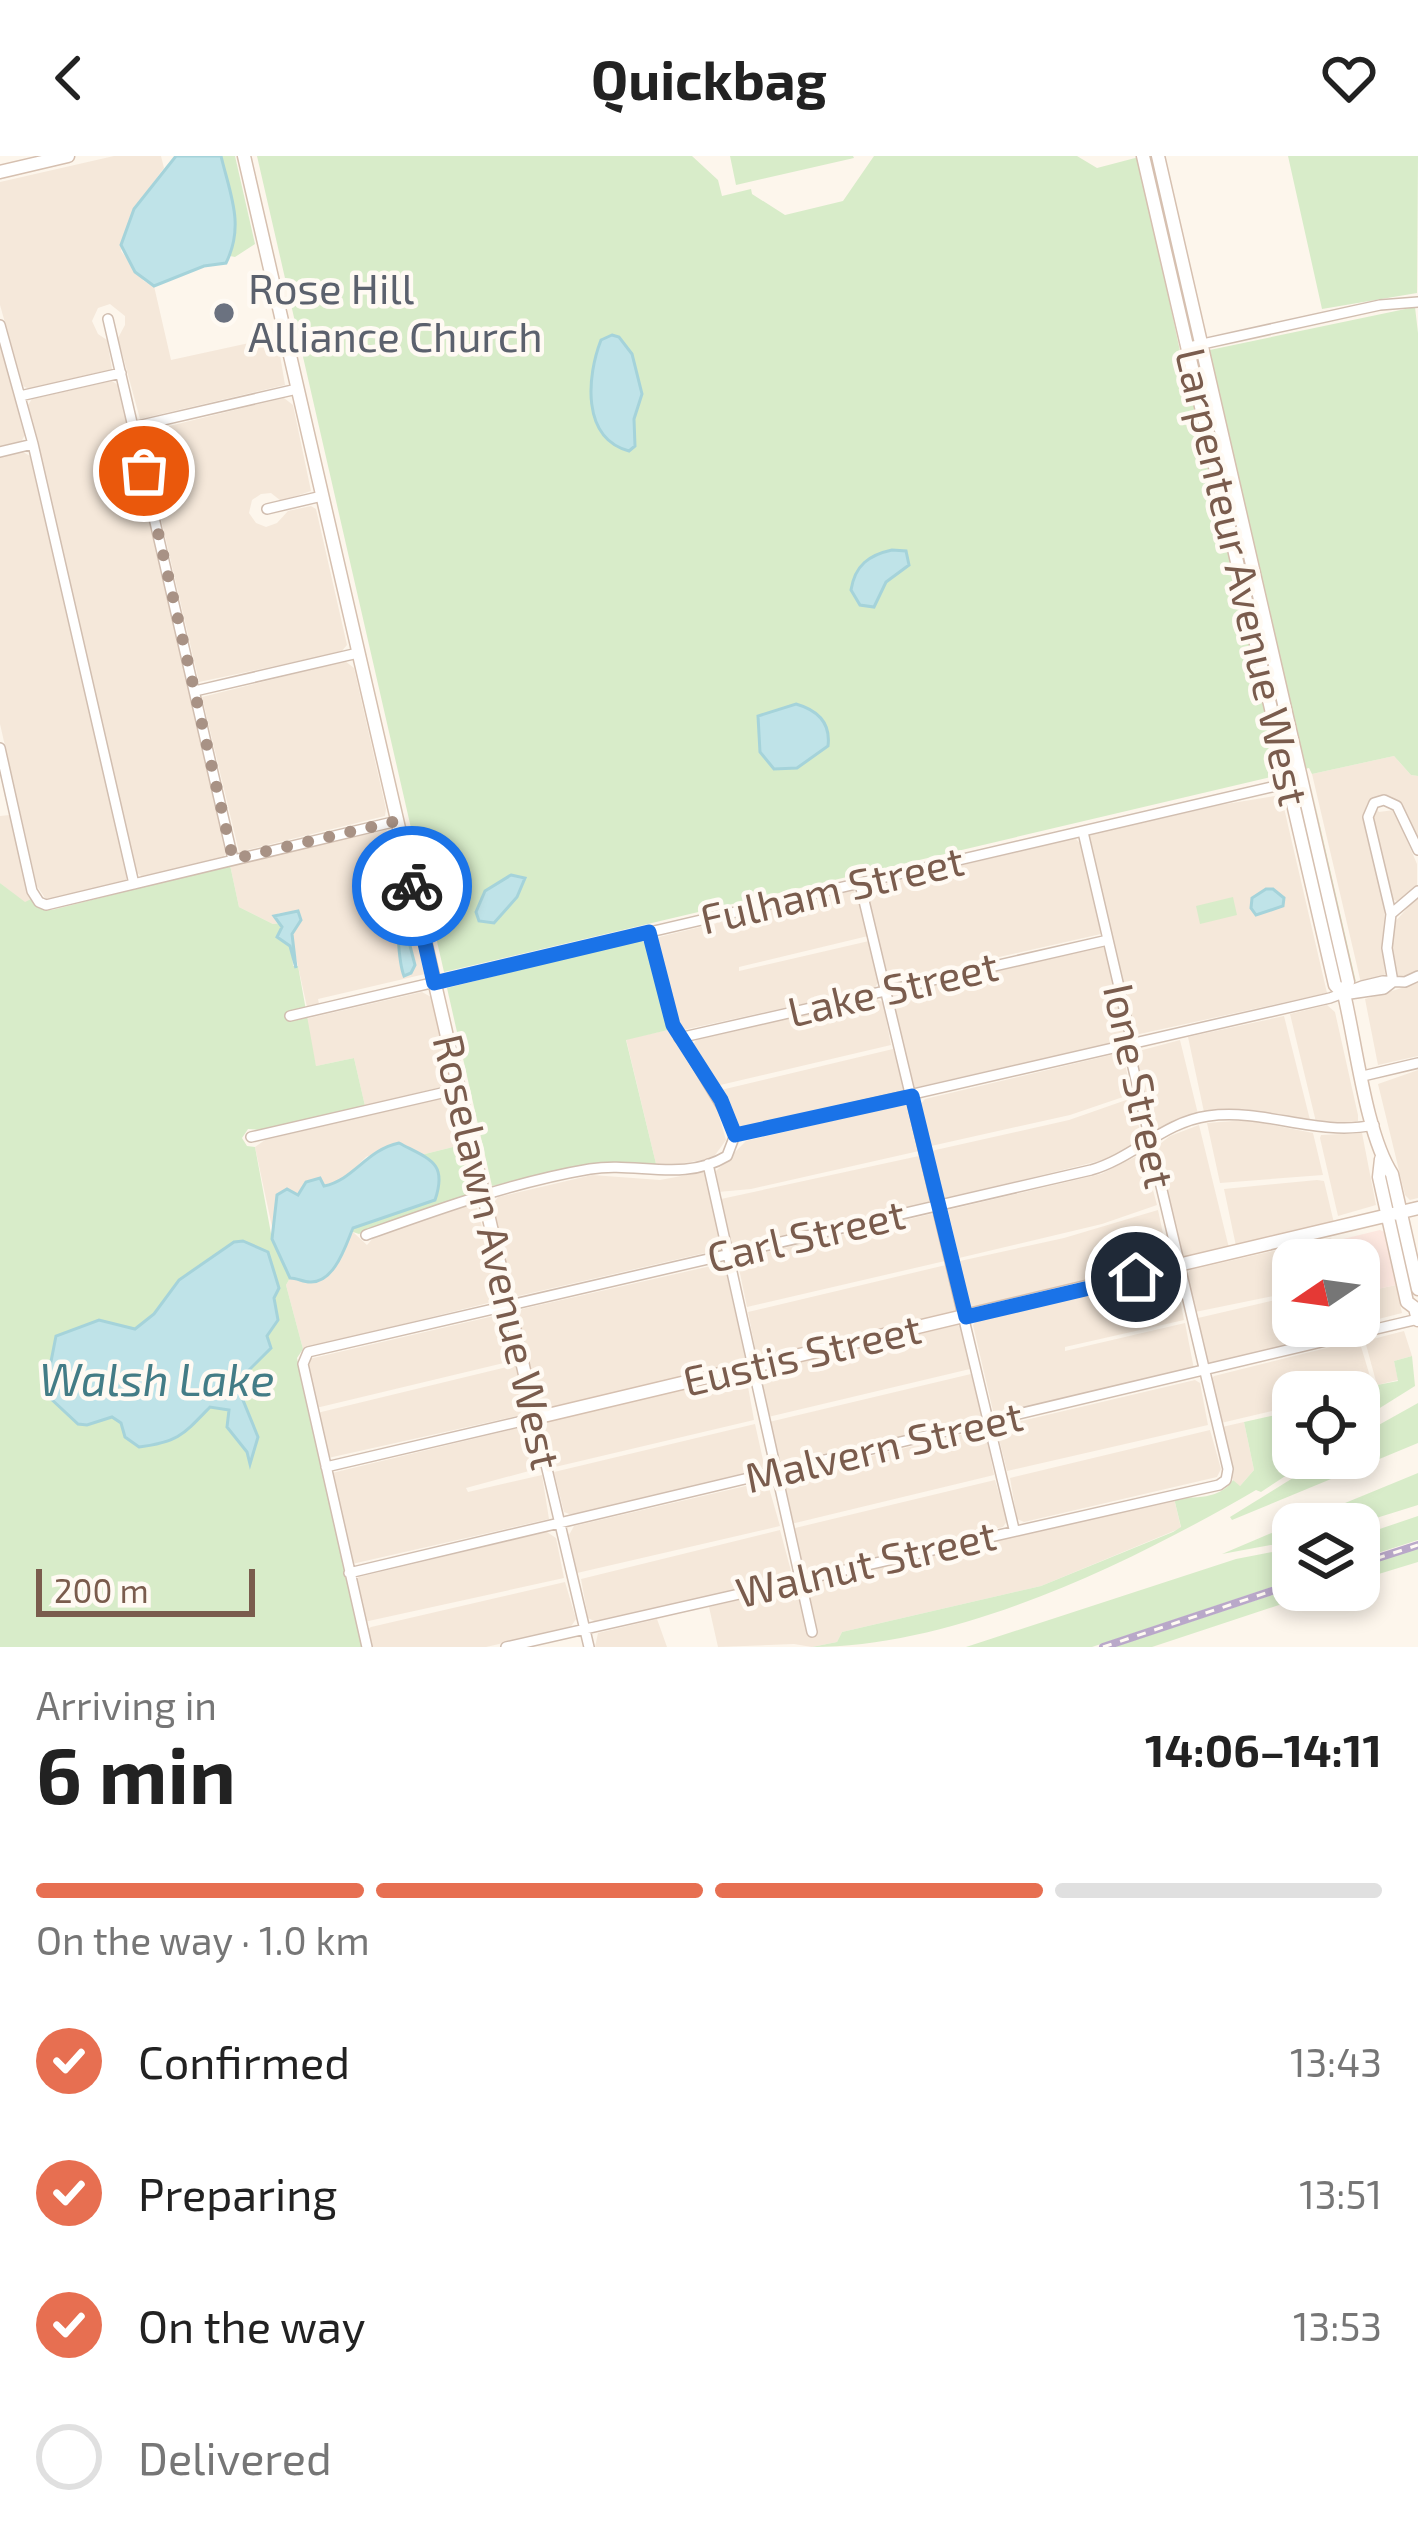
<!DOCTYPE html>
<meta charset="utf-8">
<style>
:root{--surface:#fff;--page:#f6f6f6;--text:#222;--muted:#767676;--line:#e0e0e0;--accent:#e76f51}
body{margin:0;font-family:"Exo 2",sans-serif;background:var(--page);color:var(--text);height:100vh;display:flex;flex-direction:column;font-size:45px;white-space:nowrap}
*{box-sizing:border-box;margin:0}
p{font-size:39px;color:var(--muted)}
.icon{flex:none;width:66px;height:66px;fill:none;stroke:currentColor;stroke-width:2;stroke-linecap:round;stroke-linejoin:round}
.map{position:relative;height:1491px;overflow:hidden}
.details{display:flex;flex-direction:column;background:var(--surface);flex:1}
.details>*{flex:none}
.needle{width:78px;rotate:257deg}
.tools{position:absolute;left:1272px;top:1083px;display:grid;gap:24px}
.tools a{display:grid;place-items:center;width:108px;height:108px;border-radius:24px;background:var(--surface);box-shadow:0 6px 18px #0003;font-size:60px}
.scale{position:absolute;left:36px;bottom:30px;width:219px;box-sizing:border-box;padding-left:12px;border:6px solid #7a5c4d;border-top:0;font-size:33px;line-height:42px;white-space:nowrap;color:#7a5c4d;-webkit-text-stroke:9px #fffaf3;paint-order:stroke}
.pin{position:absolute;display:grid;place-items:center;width:102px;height:102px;color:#fff;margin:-51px;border:6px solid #fff;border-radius:50%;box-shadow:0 3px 12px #0007}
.courier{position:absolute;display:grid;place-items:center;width:120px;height:120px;margin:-60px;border:9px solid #1a73e8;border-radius:50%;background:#fff;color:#222;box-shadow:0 3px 15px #0007}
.head em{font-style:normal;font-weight:700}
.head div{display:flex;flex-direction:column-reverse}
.head{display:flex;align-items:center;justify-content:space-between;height:204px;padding:0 36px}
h1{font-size:78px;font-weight:700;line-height:90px}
.bar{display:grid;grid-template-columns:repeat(4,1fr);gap:18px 12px;align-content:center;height:144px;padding:0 36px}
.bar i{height:15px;border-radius:9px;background:var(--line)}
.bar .current{background:var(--accent)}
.bar p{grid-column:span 4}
ol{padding:0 36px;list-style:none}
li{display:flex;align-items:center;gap:36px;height:132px}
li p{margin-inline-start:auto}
li .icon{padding:12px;border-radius:50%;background:var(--accent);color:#fff;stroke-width:4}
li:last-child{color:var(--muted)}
li i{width:66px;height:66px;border:6px solid var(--line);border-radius:50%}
header{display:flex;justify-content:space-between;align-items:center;height:156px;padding:0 36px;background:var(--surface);font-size:54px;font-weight:700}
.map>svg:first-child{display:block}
</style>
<header><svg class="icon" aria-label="back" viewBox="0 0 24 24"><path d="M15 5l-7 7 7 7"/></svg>Quickbag<svg class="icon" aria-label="heart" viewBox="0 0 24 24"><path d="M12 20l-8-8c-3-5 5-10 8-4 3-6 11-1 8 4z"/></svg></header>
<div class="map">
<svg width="1418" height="1491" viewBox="0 0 1418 1491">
<rect width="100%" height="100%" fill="#fdf6ec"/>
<!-- residential -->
<path fill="#f5e8da" d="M114 0H161L164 12 134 53 121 95 144 125 154 130 171 204 277 181 285 229 140 263 118 182 125 169V160L110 148 98 152 92 165 98 178 107 184 112 213 29 233 23 230 0 149V26Z
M0 190 25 279 21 286 0 292Z
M112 225 118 229 226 697 223 702 144 722 137 717 28 249 32 243Z
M284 242 293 249 311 335 281 345 271 337 261 338 252 344 249 357 256 367 266 371 277 367 288 355 311 350 316 353 347 489 341 496 199 526 141 277Z
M23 296 30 300 127 721 126 725 51 744 45 742 37 730 0 568V301Z
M345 505 354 512 386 653 385 660 239 696 202 541Z
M1394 600 1411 619 1418 620V685L1402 651 1392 642H1375L1367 648 1363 663 1385 752 1382 788 1385 818 1381 823 1361 827 1312 618Z
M1281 639 1327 837 1135 879 1089 679 1220 649Z
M1376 652 1379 656 1394 654 1417 708V729L1400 747 1392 743 1371 658Z
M10 659 31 743 25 747 0 727V660Z
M386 674 392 681 425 818 318 843 319 848 307 851 292 783 297 756 279 757 274 760 281 767 273 768 239 751 230 709Z
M1075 682 1082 689 1101 778 888 826 866 738 868 732Z
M853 734 859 740 868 780 739 811V815L869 785 879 824 875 832 683 874 679 870 657 786 659 781Z
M1418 740V900L1378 909 1365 843 1405 831V821L1396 820 1390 794 1394 767Z
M1102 791 1106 793 1125 884 913 932 891 843 894 839Z
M422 836 431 841 451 926 446 930 365 950 354 902 316 910 305 863Z
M877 843 883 846 891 889 716 930 691 891 697 883Z
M1327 849 1335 856 1358 959V965L1351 968 1316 966 1290 858Z
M1284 860 1310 964 1244 953 1204 956 1188 881Z
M668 874 717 953 726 984 713 1002 657 1012 626 883Z
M1180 884 1198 958 1156 974 1151 969 1135 896Z
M893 893 905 931 901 937 743 972 735 967 721 934Z
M1119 897 1123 899 1131 934 1123 941 1070 959 931 990 921 948 925 943Z
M1418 914V1042L1410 1044 1405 1039 1378 928Z
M450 939 455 945 465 988 421 999 399 988 366 1001 343 1024 334 1028H321L298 1039 287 1033 280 1037 277 1065 272 1071 255 991 265 984Z
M1132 942 1142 983 1111 1002 946 1043 942 1040 931 995 1069 964Z
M904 948 910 952 919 995 751 1033 718 1036 716 1015 746 985Z
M1248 964 1313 977 1323 1019 1220 1027 1207 967Z
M1199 969 1229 1092 1184 1102 1156 991 1170 980Z
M1362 977 1376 1049 1338 1060 1320 982 1321 979Z
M1143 997 1157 1049 1102 1068 959 1102 948 1054 1101 1018Z
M919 1000 931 1043 927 1048 736 1092 731 1090 721 1043Z
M703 1016 707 1022 722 1093 514 1141 492 1049 498 1041 592 1019 660 1024Z
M1317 1024 1324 1025 1334 1067 1236 1090 1224 1033Z
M476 1047 500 1144 303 1193 286 1129 290 1122 310 1126 323 1122 340 1103 344 1086 353 1076 367 1089 374 1081Z
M1158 1054 1169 1106 974 1152 968 1148 960 1105 1064 1082Z
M931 1058 935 1060 945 1105 747 1151 737 1103Z
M1330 1082 1334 1084 1339 1104H1293V1136L1195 1156 1186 1120 1190 1114Z
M724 1107 746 1205 543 1253 539 1251 518 1159 522 1153Z
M946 1109 958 1152 953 1158 763 1202 756 1197 748 1156Z
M1172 1119 1176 1122 1184 1164 1065 1191V1195L1185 1167 1194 1213 996 1259 993 1255 973 1169 977 1164Z
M1396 1129 1402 1157 1359 1168V1137Z
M1293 1140V1170L1355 1173 1210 1209 1206 1204 1198 1162Z
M498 1159 505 1163 515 1202 512 1205 316 1252 306 1209 309 1203Z
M958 1169 963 1172 970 1213 768 1261 759 1217 762 1215Z
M1404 1175 1412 1200 1394 1205 1398 1224 1377 1229 1365 1185Z
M1359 1184 1372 1227 1368 1233 1293 1236V1250L1221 1267 1211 1224 1214 1220Z
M515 1209 526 1250 521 1259 328 1302 317 1257Z
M971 1218 982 1259 977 1264 779 1308 769 1266Z
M741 1220 747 1225 754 1264 555 1311 552 1308 544 1272 549 1265Z
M1195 1224 1200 1227 1208 1269 1007 1315 997 1275 1000 1270Z
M1244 1266 1254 1314 1239 1331 1233 1324 1222 1271Z
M755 1268 765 1313 572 1359 564 1356 554 1316Z
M526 1270 531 1275 540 1312 466 1332 468 1336 542 1319 549 1363 352 1408 332 1317Z
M981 1274 986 1277 994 1319 791 1368 782 1324 787 1320Z
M1210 1274 1221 1313 1217 1321 1024 1366 1017 1363 1010 1322Z
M995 1324 1007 1365 1003 1371 808 1417 802 1414 795 1372Z
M767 1325 780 1370 577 1417 569 1379 574 1370Z
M1174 1342 1181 1372 1041 1430 842 1476 837 1486 812 1491 794 1488 718 1491 709 1451Z
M780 1374 791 1415 788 1421 596 1466 588 1462 581 1423Z
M547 1376 556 1382 564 1422 364 1466 356 1423 359 1421Z
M565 1426 576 1463 570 1472 486 1491H370L366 1474 371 1471Z
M657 1463 667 1491H595L598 1477Z"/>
<!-- commercial -->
<path fill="#fde8e0" d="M1380 1074 1384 1076 1396 1129 1359 1137V1104H1343L1339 1084Z"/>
<!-- green -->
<path fill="#d8ecc9" d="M221 0H235L255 88 235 101 230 100C243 65 230 35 221 0Z
M257 0H692L718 24 722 40 751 33 752 38 785 59 843 45 874 0H1077L1097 12 1139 1 1181 200 1415 151 1418 177V620L1411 619 1394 600 1312 618 1309 612 444 816Z
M730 0H853L854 2 736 29Z
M1288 0H1418L1417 137 1322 153Z
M1310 626 1356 826 1353 822Z
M230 709 239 751 273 768 281 767 292 794 293 810H298L316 910 354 902 365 950 263 974 248 973 242 982 247 990 255 991 272 1083 290 1122 286 1129 303 1193 297 1202 363 1491H0V727L25 746 31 743 41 752 52 754Z
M1233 741 1237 759 1200 768 1196 750Z
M640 784 645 787 668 874 626 884 657 1012 595 1007 492 1030 447 832Z
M465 988 475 1032 472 1037 359 1078 353 1076V1072L373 1066 426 1001 421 999Z
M1412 1200 1415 1230 1359 1265V1240L1376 1236 1377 1229 1398 1225 1394 1205Z
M1418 1247V1287L1232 1364 1230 1361 1325 1302H1359V1280Z
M1293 1255V1302H1313L1261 1336 1256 1334C1132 1406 959 1491 812 1491L837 1486 842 1476 1041 1430 1173 1376 1181 1371 1174 1342C1194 1341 1220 1344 1233 1324L1240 1330 1254 1314 1244 1266Z
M1418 1317V1349L1357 1368H1294Z
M1418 1360V1384L1359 1403V1380Z
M1293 1368V1385L1222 1398Z
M1293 1392V1424L1092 1491H966L1236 1403Z
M1418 1392V1406L1359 1424V1411Z
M1293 1432 1324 1434 1152 1491H1114Z"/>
<!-- water -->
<path fill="#bfe3e8" stroke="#a5d3da" stroke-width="3" d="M176 0H221C230 38 245 69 226 107L204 110 154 130 135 116 121 89 134 53Z
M612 179 619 181 632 198 642 238 634 263 635 290 629 295C581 282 587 220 601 184Z
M892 394 906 395 909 409 886 426 874 451 860 449 851 434C855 409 869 399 892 394Z
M796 548C817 554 831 566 828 590L797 612 774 613 760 596 758 560Z
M511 719 525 722 517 741 494 767 479 765 476 756 485 735Z
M395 732 415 809 411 817 404 820C395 797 402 763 390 737Z
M1266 733H1273L1284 742 1283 750 1256 759 1251 752 1252 742Z
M298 755 301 764 292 778 296 812 290 790 277 781 282 771 274 760Z
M399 987C429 1003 448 1006 435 1044L353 1072C346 1088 335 1127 310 1126 303 1126 297 1122 290 1122L272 1083 277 1039 287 1033 298 1039 306 1026 320 1022 324 1030C354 1024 366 994 399 987Z
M243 1085 268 1096 279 1132 274 1142 278 1164 267 1180 271 1192 236 1227 258 1281 250 1308 247 1296 227 1271 229 1254 210 1251C183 1279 178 1286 139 1291L125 1281 121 1267 112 1261 87 1269 78 1268 49 1241 46 1231 56 1180 99 1164 135 1173 154 1158 179 1124 234 1086Z"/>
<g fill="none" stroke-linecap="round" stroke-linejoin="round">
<!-- street casing -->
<g stroke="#d1beb0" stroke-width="12">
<path id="street" d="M108 163 233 703
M0 169 33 288 134 728
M1189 191 1380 149 1418 146
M20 240 121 217
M133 271 297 233
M0 296 33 288
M267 353 322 340
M195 535 358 497
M0 592 32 735 39 746 46 749 397 665
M1418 694 1397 650 1384 644 1374 647 1368 661 1391 758 1418 735
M860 728 1014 1373
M1391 758 1387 792 1393 826
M1350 838 1384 833 1393 826
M290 860 1293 626
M679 882 1108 784
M1363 920 1418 907
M735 979 1330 842 1362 830 1383 825 1405 826 1418 820
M251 981 459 933
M708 1008 812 1476
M366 1079C439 1053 513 1026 590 1013 636 1005 682 1027 727 1000L735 979 731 966 673 869 649 776
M326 1311 535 1262 589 1491
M349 1417 1418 1163
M367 1491 303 1208 308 1196 1091 1014C1133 1002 1164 966 1208 960 1265 952 1317 981 1374 969
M506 1491 1219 1329 1226 1324 1228 1313 1139 937 1130 898V878L1083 676"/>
</g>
<!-- secondary casing -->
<g stroke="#d6c0b0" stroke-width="15">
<path id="secondary" d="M244 0 535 1262 1418 1052
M1143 0 1335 829 1344 838
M1158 0 1348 826 1344 838C1356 888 1366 978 1392 1018L1418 1133
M0 16 68 0
M1381 1003 1379 1021 1407 1146 1415 1152 1418 1164"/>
</g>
<!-- street -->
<use href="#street" stroke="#fff" stroke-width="9"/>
<!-- secondary -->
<use href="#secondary" stroke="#fff" stroke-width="12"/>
<!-- rail casing -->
<g stroke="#b9a8c9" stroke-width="8">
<path id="rail" d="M1359 1408 1418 1389
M1103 1491 1293 1428"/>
</g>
<!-- rail -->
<use href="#rail" stroke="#fffaf3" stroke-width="3" stroke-dasharray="9" stroke-linecap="butt"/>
</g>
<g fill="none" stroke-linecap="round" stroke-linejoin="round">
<!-- done -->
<path stroke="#a89285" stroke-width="12" stroke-dasharray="0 21.6" d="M144 315 233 703 397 665 412 730"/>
<!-- route -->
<path stroke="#1a73e8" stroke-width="15" d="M412 730 434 827 649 776 673 869 721 944 735 979 912 940 966 1161 1136 1121"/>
</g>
<!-- markers -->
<circle fill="#6b7280" stroke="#fffaf3" stroke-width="4.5" cx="224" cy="157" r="12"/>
<g text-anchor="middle" stroke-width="9" stroke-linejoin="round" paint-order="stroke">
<!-- worship labels -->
<g font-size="42" fill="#5b616d" stroke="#fffaf3" text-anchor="start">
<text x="248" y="148">Rose Hill<tspan x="248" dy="48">Alliance Church</tspan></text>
</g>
<!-- street labels -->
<g font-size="42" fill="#7a5c4d" stroke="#fffaf3">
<text transform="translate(1242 421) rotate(77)" y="15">Larpenteur Avenue West</text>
<text transform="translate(832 734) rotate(-13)" y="15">Fulham Street</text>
<text transform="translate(893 833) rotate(-13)" y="15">Lake Street</text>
<text transform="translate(1139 930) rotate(78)" y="15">Ione Street</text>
<text transform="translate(806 1080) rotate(-13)" y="15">Carl Street</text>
<text transform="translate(497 1096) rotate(77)" y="15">Roselawn Avenue West</text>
<text transform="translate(802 1199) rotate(-13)" y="15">Eustis Street</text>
<text transform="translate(884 1291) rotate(-13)" y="15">Malvern Street</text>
<text transform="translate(866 1408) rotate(-13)" y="15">Walnut Street</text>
</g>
<!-- water labels -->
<g font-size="45" font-style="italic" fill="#437c86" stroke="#fffaf3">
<text x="157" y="1240">Walsh Lake</text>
</g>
</g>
</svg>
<div class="tools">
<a><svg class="needle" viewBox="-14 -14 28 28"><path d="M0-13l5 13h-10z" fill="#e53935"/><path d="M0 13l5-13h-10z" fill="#767676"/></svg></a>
<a><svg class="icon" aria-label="locate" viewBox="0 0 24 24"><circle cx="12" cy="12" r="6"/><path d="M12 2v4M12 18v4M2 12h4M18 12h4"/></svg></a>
<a><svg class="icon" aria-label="layers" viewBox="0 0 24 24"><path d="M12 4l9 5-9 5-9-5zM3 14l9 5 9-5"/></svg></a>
</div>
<div class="scale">200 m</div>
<div class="pin" style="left:144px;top:315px;background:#ea580c"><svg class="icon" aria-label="bag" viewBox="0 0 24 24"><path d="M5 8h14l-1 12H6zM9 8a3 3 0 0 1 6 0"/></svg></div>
<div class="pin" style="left:1136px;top:1121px;background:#1f2937"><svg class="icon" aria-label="home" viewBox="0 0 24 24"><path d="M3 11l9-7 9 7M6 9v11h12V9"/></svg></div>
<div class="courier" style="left:412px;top:730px"><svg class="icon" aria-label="bike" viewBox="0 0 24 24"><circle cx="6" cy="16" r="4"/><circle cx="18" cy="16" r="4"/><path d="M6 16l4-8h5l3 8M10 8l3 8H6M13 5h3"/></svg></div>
</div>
<section class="details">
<div class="head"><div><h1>6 min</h1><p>Arriving in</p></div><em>14:06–14:11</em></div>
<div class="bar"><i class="current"></i><i class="current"></i><i class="current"></i><i></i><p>On the way · 1.0 km</p></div>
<ol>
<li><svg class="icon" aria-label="check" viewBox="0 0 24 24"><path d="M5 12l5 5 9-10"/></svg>Confirmed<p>13:43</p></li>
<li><svg class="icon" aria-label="check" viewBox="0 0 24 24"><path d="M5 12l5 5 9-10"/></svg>Preparing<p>13:51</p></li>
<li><svg class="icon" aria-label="check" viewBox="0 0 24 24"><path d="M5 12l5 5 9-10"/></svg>On the way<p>13:53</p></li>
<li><i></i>Delivered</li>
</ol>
</section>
